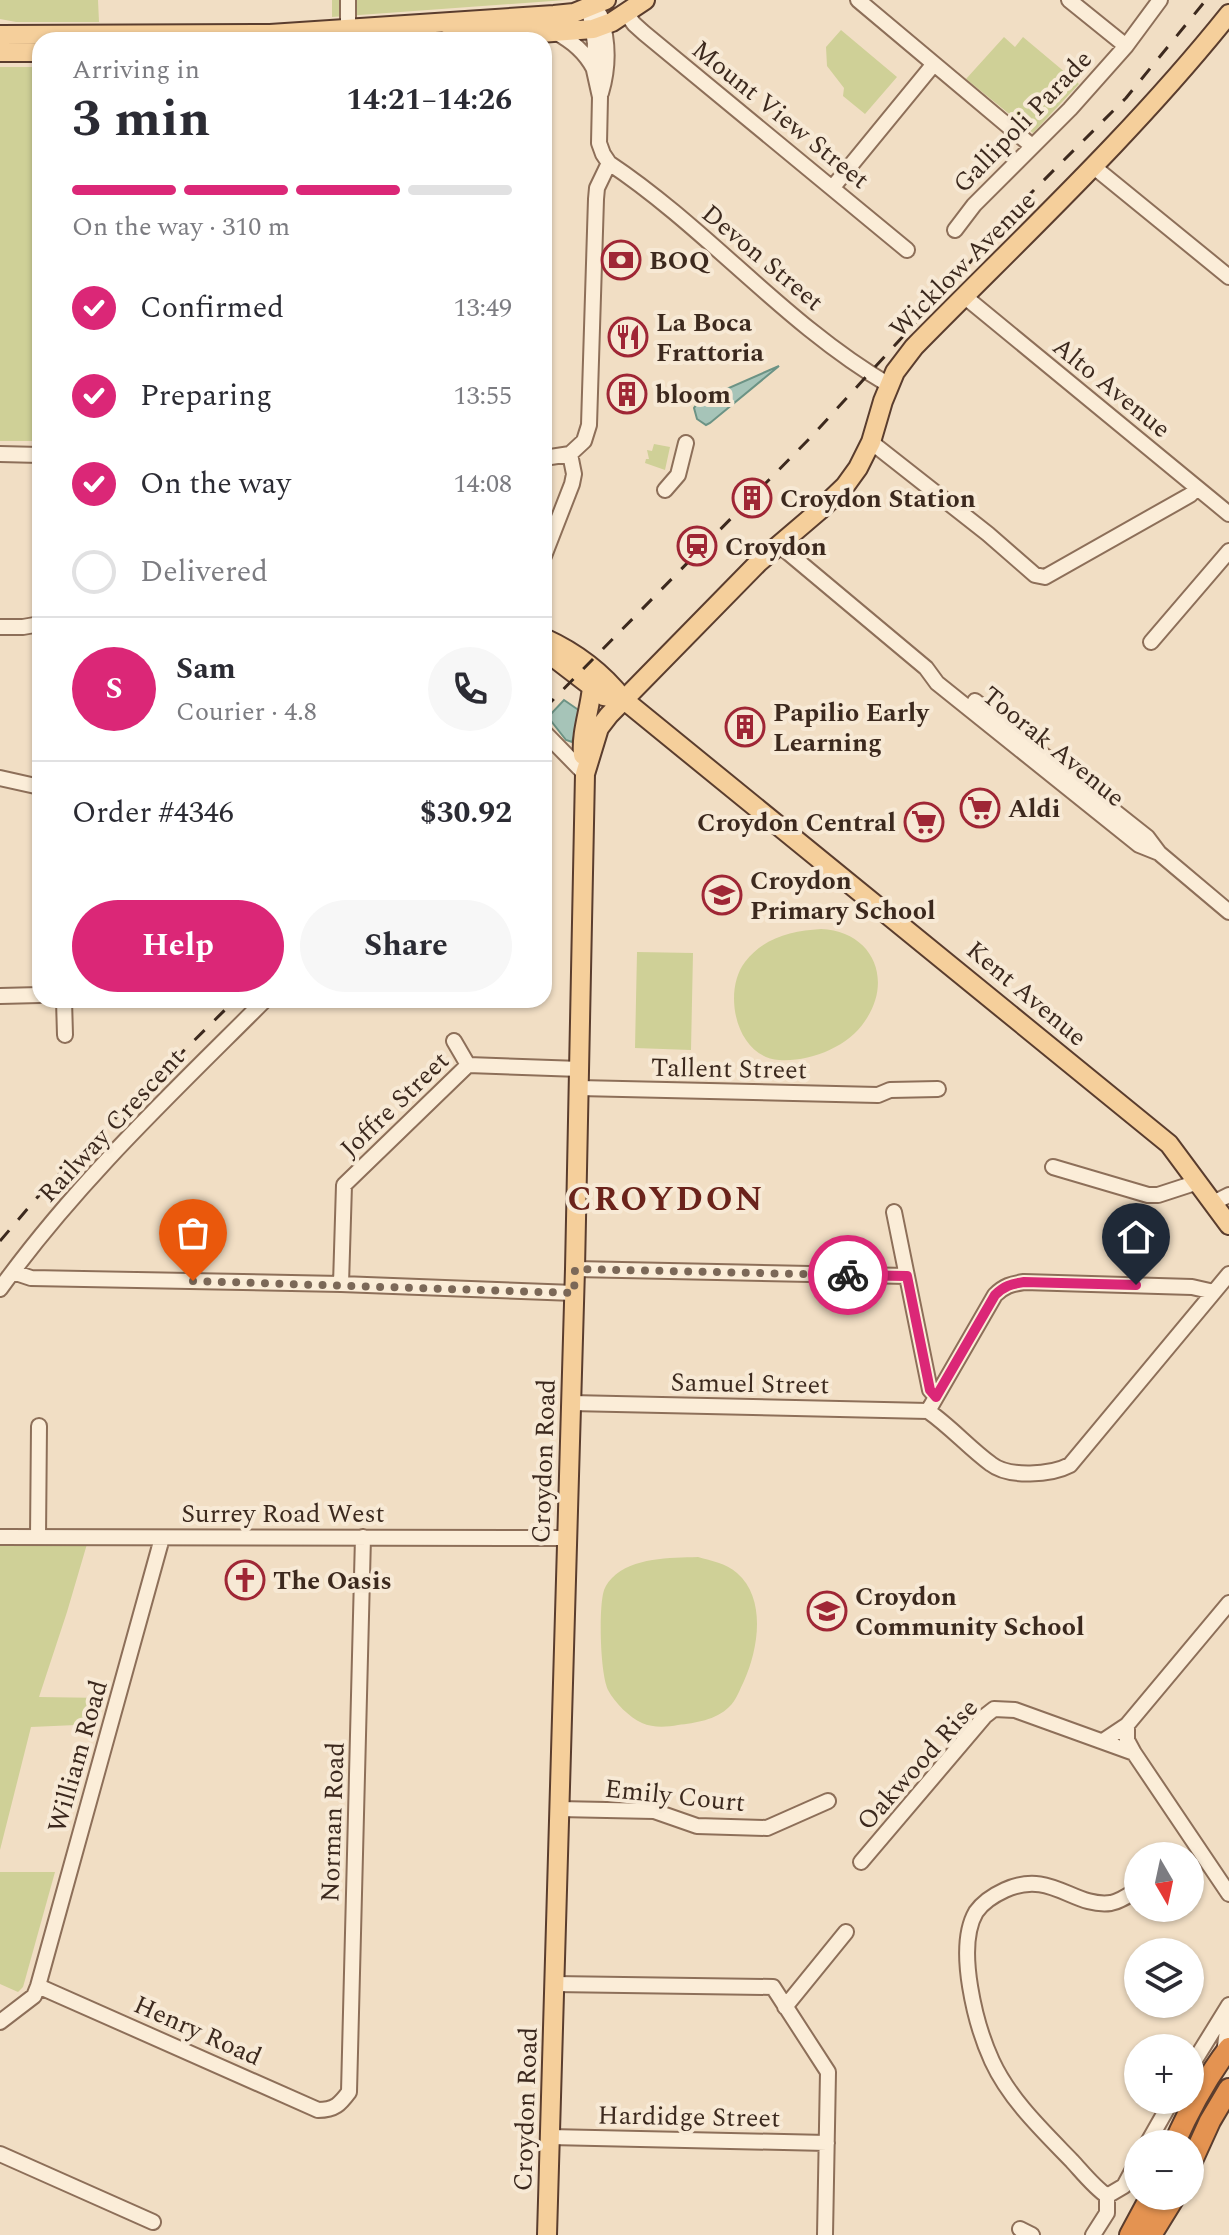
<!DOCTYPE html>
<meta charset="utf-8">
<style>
:root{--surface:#fff;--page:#f7f7f7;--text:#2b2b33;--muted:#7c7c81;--line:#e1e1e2;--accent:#db2777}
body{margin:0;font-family:Spectral,serif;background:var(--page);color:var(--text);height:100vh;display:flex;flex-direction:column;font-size:30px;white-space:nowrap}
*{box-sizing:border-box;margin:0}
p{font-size:26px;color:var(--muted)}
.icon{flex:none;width:44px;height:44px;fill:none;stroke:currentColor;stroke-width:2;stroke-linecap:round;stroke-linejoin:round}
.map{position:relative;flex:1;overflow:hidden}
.drawer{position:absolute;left:32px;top:32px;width:520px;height:976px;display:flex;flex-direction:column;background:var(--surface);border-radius:24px;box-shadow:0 2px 6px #0004}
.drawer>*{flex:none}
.needle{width:52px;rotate:171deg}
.buttons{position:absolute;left:1124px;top:1842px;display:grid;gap:16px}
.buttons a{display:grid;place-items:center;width:80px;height:80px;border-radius:50%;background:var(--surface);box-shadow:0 2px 6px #0004;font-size:40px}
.pin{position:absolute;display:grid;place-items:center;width:68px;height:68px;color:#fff;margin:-82px -34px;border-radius:50% 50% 50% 0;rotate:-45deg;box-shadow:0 0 8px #0007}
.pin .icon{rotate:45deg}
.courier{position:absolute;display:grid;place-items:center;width:80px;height:80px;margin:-40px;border:6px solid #db2777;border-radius:50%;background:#fff;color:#222;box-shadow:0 2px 10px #0007}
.summary em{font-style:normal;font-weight:700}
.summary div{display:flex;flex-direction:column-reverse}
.summary{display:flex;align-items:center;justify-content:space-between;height:136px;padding:0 40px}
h1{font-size:52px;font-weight:700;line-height:60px}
.bar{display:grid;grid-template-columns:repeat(4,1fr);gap:12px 8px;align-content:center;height:96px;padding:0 40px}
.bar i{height:10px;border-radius:6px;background:var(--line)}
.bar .selected{background:var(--accent)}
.bar p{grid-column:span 4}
.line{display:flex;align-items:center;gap:20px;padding:0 40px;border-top:2px solid var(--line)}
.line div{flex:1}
.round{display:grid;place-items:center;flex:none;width:84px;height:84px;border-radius:42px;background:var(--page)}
ol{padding:0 40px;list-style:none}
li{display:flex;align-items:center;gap:24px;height:88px}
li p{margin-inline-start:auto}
li .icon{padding:8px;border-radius:50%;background:var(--accent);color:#fff;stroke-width:4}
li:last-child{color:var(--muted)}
li i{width:44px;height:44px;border:4px solid var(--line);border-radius:50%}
.button{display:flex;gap:16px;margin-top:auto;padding:16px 40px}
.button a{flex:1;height:92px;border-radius:48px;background:var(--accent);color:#fff;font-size:32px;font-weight:700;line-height:92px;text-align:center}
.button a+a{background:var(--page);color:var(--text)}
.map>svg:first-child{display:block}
</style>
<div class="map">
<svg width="1229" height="2235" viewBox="0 0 1229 2235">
<rect width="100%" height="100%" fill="#f1dec4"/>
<!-- green -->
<path fill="#cfd097" d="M0 0H98L99 22H16L0 19Z
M332 0H566L332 17Z
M841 30 897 77 865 114 843 96 844 88 827 66 826 47Z
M1004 37 1015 47 1023 37 1079 84 1033 133 966 79Z
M0 67H40V441H0Z
M654 444 670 447 665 470 645 463 646 459H649L647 450 652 451Z
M821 929C872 931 894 979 865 1021 848 1047 810 1062 779 1060 736 1057 722 992 745 962 764 937 792 931 821 929Z
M637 952 693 953 691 1050 635 1048Z
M0 1543 87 1544 67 1612 39 1697 105 1698 99 1724 31 1727 0 1850Z
M698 1557C712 1561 725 1563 737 1573 767 1599 758 1650 744 1681 740 1689 736 1701 729 1707 716 1720 695 1723 678 1725 667 1727 653 1728 642 1723 629 1717 615 1703 608 1690 600 1672 599 1613 603 1594 604 1588 607 1583 612 1578 633 1557 670 1558 698 1557Z
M0 1872H55L25 1980 23 1987 18 1992 0 1984Z"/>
<!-- water -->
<path fill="#a6c4b8" stroke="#6c9385" stroke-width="2" d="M779 366 710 423 706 425 697 419 694 408 699 401Z
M564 700 580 711 581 715 572 742 566 740 548 717Z"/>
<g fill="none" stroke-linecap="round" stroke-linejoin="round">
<!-- minor casing -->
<g stroke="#8d6f59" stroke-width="18">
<path id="minor" d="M858 0 1032 146
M1069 0 1126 46
M589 8 595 43 594 70 600 97 599 143 603 154 609 163C708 229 786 325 889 385
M626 13 634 24 644 33 907 250
M600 15C609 42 609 66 601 93
M555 32C573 42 585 52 594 69
M348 40V0
M1094 167 1229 277
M833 187 933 65
M955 230 974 205 1070 109 1126 46 1160 0
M964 296 1229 514
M871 442 988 534 1035 575 1045 577 1190 495 1197 488
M0 454 40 455
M544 458 570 454
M665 490 678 475 686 443
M779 545 926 668 937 683 1139 845 1159 853
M544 556 572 484 574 474 570 454 584 441 589 425 596 199 597 188 609 163
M0 627H23L40 624
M1151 642 1229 551
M975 701 1147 837 1159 853 1229 912
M544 732 585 774
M0 778 40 787
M0 996 40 995
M64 1000 65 1035
M454 1041 468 1065
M579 1088 878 1095 890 1090 938 1089
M1053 1167 1148 1195H1158L1198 1182
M1213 1203 1229 1195
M894 1212 930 1390 936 1397
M575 1269 907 1276
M13 1272 31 1278 341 1284 574 1293
M341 1284 344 1185 468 1065 580 1069
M0 1289C77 1182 172 1093 265 1000
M571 1403 928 1411
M928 1411C951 1427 969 1448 991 1464 1009 1478 1051 1475 1070 1465L1229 1274
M928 1411 995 1295C1004 1286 1011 1284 1024 1282L1192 1287 1214 1292
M0 1537 566 1538
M38 1537 39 1426
M1127 1725V1740L1134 1753 1229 1894
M1103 1741 1127 1725 1229 1603
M559 1809 654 1811 697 1826 767 1828 828 1801
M861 1862 985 1716 994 1709 1015 1710 1134 1753
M554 1984 773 1987 828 2072 825 2235
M38 1986 318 2110C335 2110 340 2104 349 2092L363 1537
M785 2007 846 1932
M0 2022 34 1996 38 1986 162 1538
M1224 2054 1229 2015
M1190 2068 1229 2005
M550 2137 827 2143
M1147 2144 1172 2100
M0 2154 153 2222
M1107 2196C1094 2187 1083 2173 1072 2161 1043 2131 1010 2100 992 2061 976 2026 955 1948 976 1912 983 1902 994 1895 1005 1890 1051 1869 1073 1908 1111 1903 1121 1901 1129 1895 1138 1889
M1107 2196 1124 2186 1138 2160
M1020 2229 1032 2235
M1093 2235 1107 2213V2196"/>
</g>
<!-- major casing -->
<g stroke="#5a3d2e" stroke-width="22">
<path id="major" d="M0 35 270 34 554 15 574 13 606 0
M446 40 593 29 612 22 645 0
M0 52H40
M544 638C575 652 602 672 623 699L1169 1144 1229 1225
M544 650 604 696 623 699
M583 755C581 732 590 710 592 687
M547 2235 575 1269 585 774 599 728 609 715 758 563 820 510 845 486 858 468 871 442 883 401 895 372 914 347C1021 238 1133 134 1229 14"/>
</g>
<!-- highway casing -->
<g stroke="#5a3d2e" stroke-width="24">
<path id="highway" d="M1174 2144C1189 2110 1206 2078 1229 2048
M1190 2165 1210 2121 1229 2089
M1130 2235 1151 2196
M1151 2235 1175 2196"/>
</g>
<!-- minor -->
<use href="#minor" stroke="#fbedd8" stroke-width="14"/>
<!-- major -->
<use href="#major" stroke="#f5cf9b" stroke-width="18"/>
<!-- highway -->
<use href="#highway" stroke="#e49351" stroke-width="20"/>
<!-- rail -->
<path stroke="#3c291e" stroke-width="3" stroke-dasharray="14 14" stroke-linecap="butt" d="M544 709 811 437 960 274 1023 201 1126 98 1206 0
M0 1241 47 1186 235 1000"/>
</g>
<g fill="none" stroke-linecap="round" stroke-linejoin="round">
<!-- done -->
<path stroke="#7b6858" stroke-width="8" stroke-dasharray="0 14.4" d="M193 1281 574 1293 575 1269 848 1275"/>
<!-- route -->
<path stroke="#db2777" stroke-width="10" d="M848 1275 907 1276 930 1390 936 1397 995 1295C1004 1286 1011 1284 1024 1282L1136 1285"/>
</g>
<!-- icons -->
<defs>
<g id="bank-ring" transform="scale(2)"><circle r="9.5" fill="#f7e9d5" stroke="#9f2635" stroke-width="1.5"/><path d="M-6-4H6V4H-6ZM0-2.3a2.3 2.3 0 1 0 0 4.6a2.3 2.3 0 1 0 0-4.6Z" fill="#9f2635"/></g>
<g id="restaurant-ring" transform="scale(2)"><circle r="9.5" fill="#f7e9d5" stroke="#9f2635" stroke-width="1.5"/><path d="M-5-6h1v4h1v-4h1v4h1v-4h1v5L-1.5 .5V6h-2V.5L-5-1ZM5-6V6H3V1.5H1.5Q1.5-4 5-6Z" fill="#9f2635"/></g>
<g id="building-ring" transform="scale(2)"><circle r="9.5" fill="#f7e9d5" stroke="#9f2635" stroke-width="1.5"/><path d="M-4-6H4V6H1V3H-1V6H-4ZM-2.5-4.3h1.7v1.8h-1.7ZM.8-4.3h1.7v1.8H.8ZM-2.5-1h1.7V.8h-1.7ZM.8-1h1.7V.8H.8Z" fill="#9f2635"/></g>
<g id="station-ring" transform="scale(2)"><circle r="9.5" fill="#f7e9d5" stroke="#9f2635" stroke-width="1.5"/><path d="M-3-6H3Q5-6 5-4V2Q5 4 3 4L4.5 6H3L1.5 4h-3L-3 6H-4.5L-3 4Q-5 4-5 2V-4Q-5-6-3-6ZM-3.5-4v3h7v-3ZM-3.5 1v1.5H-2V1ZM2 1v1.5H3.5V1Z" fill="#9f2635"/></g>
<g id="supermarket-ring" transform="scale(2)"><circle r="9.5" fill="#f7e9d5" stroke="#9f2635" stroke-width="1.5"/><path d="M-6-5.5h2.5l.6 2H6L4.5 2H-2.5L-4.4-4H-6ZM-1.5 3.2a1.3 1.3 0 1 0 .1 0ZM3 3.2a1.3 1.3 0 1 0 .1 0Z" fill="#9f2635"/></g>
<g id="school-ring" transform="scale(2)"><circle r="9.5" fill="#f7e9d5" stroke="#9f2635" stroke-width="1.5"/><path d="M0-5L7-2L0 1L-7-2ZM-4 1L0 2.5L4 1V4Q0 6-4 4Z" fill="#9f2635"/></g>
<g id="church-ring" transform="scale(2)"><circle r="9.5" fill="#f7e9d5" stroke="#9f2635" stroke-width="1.5"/><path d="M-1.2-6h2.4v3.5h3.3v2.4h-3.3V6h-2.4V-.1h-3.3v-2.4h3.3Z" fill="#9f2635"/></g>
</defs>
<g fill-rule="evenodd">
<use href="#bank-ring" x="621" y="260"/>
<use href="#restaurant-ring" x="628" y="337"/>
<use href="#building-ring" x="627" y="394"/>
<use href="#building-ring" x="752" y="498"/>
<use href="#station-ring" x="697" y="546"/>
<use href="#building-ring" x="745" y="727"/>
<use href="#supermarket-ring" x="980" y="808"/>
<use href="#supermarket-ring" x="924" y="822"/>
<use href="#school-ring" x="722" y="895"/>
<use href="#church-ring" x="245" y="1580"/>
<use href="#school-ring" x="827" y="1611"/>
</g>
<g text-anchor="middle" stroke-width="8" stroke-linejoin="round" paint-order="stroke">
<!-- street labels -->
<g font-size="26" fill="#3c291e" stroke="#f7e9d5">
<text transform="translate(781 114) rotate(39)" y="9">Mount View Street</text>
<text transform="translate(1022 121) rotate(-46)" y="9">Gallipoli Parade</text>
<text transform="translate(763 257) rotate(40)" y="9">Devon Street</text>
<text transform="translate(962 264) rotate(-45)" y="9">Wicklow Avenue</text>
<text transform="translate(1112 387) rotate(39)" y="9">Alto Avenue</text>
<text transform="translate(1054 746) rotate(39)" y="9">Toorak Avenue</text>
<text transform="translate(1027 993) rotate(40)" y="9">Kent Avenue</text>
<text transform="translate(729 1068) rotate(1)" y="9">Tallent Street</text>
<text transform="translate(394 1104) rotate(-44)" y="9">Joffre Street</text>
<text transform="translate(111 1125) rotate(-47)" y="9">Railway Crescent</text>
<text transform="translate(750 1383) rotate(1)" y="9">Samuel Street</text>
<text transform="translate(543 1461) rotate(-88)" y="9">Croydon Road</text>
<text x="283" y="1522">Surrey Road West</text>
<text transform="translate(77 1756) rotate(-74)" y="9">William Road</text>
<text transform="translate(917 1764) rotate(-48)" y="9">Oakwood Rise</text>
<text transform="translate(675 1795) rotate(6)" y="9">Emily Court</text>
<text transform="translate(332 1822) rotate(-88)" y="9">Norman Road</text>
<text transform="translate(198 2030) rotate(24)" y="9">Henry Road</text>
<text transform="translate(525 2109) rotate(-88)" y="9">Croydon Road</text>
<text transform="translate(689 2116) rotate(1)" y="9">Hardidge Street</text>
</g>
<!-- poi labels -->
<g font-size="26" font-weight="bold" fill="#3c291e" stroke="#f7e9d5" text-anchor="start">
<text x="649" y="269">BOQ</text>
<text x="656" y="331">La Boca<tspan x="656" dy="30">Frattoria</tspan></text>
<text x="655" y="403">bloom</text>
<text x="780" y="507">Croydon Station</text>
<text x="725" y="555">Croydon</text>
<text x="773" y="721">Papilio Early<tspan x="773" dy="30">Learning</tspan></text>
<text x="1008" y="817">Aldi</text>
<text x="896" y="831" text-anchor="end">Croydon Central</text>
<text x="750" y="889">Croydon<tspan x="750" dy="30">Primary School</tspan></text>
<text x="273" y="1589">The Oasis</text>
<text x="855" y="1605">Croydon<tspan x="855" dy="30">Community School</tspan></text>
</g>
<!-- district labels -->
<g font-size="34" font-weight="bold" letter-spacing="2" fill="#6b231b" stroke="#f7e9d5">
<text x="666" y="1210">CROYDON</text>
</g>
</g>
</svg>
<div class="buttons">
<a><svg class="needle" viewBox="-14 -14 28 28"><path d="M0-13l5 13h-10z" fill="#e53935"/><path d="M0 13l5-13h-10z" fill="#7c7c81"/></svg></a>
<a><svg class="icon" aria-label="layers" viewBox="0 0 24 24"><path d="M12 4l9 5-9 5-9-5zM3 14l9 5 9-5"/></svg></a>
<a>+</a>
<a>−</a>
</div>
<div class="pin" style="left:193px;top:1281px;background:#ea580c"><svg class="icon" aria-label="bag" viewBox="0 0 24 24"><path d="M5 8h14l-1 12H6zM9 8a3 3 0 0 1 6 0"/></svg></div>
<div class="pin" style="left:1136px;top:1285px;background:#1f2937"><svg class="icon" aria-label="home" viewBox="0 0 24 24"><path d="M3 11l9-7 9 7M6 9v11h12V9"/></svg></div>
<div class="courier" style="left:848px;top:1275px"><svg class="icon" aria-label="bike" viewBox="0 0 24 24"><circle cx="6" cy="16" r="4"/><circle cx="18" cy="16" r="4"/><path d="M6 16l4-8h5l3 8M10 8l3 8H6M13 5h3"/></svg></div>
<section class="drawer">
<div class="summary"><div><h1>3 min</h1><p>Arriving in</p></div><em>14:21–14:26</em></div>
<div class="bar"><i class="selected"></i><i class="selected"></i><i class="selected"></i><i></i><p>On the way · 310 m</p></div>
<ol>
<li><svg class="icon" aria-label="check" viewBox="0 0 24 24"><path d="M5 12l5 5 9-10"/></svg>Confirmed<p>13:49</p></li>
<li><svg class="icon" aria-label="check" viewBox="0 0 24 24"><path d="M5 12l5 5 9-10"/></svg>Preparing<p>13:55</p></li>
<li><svg class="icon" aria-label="check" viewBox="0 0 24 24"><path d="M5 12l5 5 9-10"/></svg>On the way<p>14:08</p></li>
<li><i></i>Delivered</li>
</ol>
<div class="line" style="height:144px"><b class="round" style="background:var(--accent);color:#fff">S</b><div><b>Sam</b><p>Courier · 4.8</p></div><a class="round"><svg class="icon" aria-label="phone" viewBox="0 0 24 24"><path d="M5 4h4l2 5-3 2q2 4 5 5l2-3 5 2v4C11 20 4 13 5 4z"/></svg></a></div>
<div class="line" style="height:104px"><div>Order #4346</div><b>$30.92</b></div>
<div class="button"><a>Help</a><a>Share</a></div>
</section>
</div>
